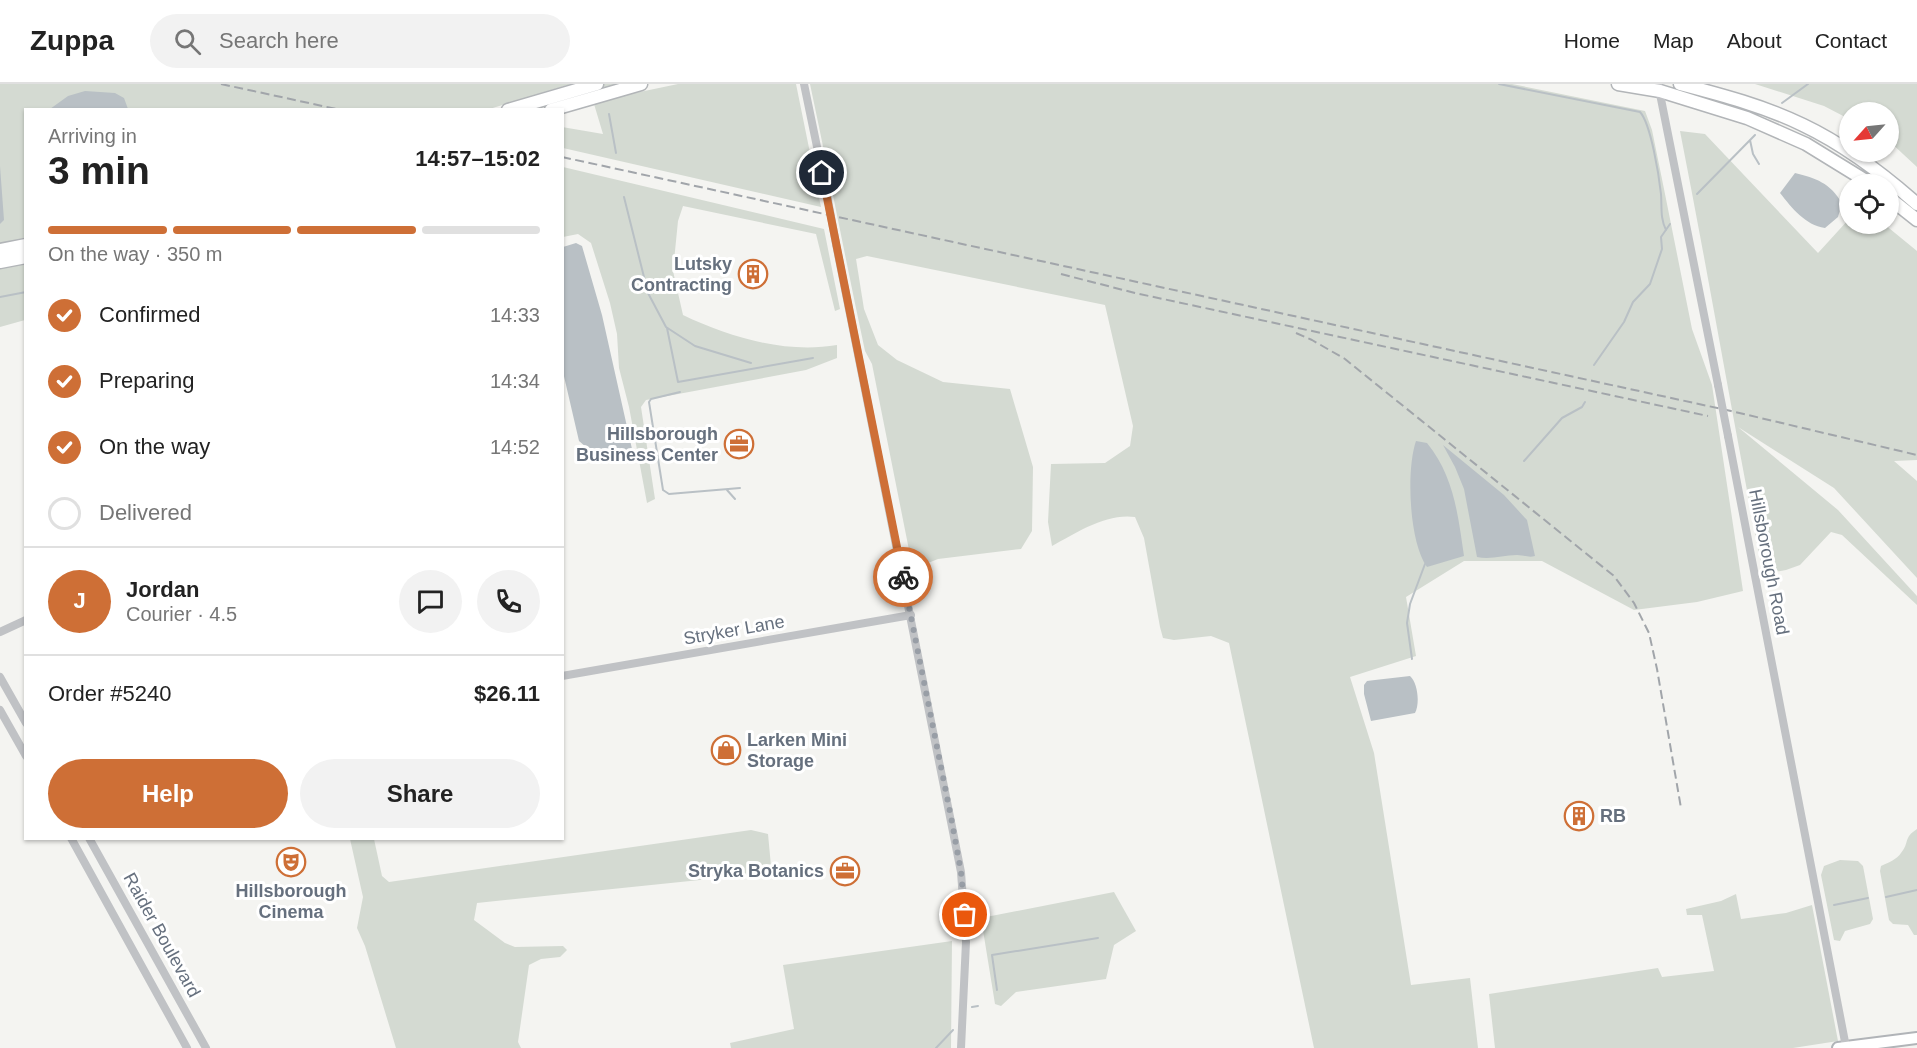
<!DOCTYPE html>
<meta charset="utf-8">
<style>
:root{--surface:#fff;--page:#f2f2f2;--text:#222;--muted:#767676;--line:#e0e0e0;--accent:#ce6f36}
body{margin:0;font-family:Arial,sans-serif;background:var(--page);color:var(--text);height:100vh;display:flex;flex-direction:column;font-size:22px;white-space:nowrap}
*{box-sizing:border-box;margin:0}
p{font-size:20px;color:var(--muted)}
.icon{flex:none;width:33px;height:33px;fill:none;stroke:currentColor;stroke-width:2;stroke-linecap:round;stroke-linejoin:round}
.map{position:relative;flex:1;overflow:hidden}
.drawer{position:absolute;left:24px;top:24px;width:540px;height:732px;display:flex;flex-direction:column;background:var(--surface);border-radius:0px;box-shadow:0 2px 4px #0004}
.drawer>*{flex:none}
.needle{width:39px;rotate:243deg}
.tools{position:absolute;left:1839px;top:18px;display:grid;gap:12px}
.tools a{display:grid;place-items:center;width:60px;height:60px;border-radius:50%;background:var(--surface);box-shadow:0 2px 4px #0004;font-size:30px}
.pin{position:absolute;display:grid;place-items:center;width:51px;height:51px;color:#fff;margin:-26px;border:3px solid #fff;border-radius:50%;box-shadow:0 2px 6px #0007}
.courier{position:absolute;display:grid;place-items:center;width:60px;height:60px;margin:-30px;border:4px solid #ce6f36;border-radius:50%;background:#fff;color:#222;box-shadow:0 2px 8px #0007}
.summary em{font-style:normal;font-weight:700}
.summary div{display:flex;flex-direction:column-reverse}
.summary{display:flex;align-items:center;justify-content:space-between;height:102px;padding:0 24px}
h1{font-size:39px;font-weight:700;line-height:45px}
.bar{display:grid;grid-template-columns:repeat(4,1fr);gap:9px 6px;align-content:center;height:72px;padding:0 24px}
.bar i{height:8px;border-radius:4px;background:var(--line)}
.bar .selected{background:var(--accent)}
.bar p{grid-column:span 4}
.line{display:flex;align-items:center;gap:15px;padding:0 24px;border-top:2px solid var(--line)}
.line div{flex:1}
.round{display:grid;place-items:center;flex:none;width:63px;height:63px;border-radius:32px;background:var(--page)}
ol{padding:0 24px;list-style:none}
li{display:flex;align-items:center;gap:18px;height:66px}
li p{margin-inline-start:auto}
li .icon{padding:6px;border-radius:50%;background:var(--accent);color:#fff;stroke-width:4}
li:last-child{color:var(--muted)}
li i{width:33px;height:33px;border:3px solid var(--line);border-radius:50%}
.button{display:flex;gap:12px;margin-top:auto;padding:12px 24px}
.button a{flex:1;height:69px;border-radius:36px;background:var(--accent);color:#fff;font-size:24px;font-weight:700;line-height:69px;text-align:center}
.button a+a{background:var(--page);color:var(--text)}
header{display:flex;align-items:center;gap:36px;box-sizing:border-box;height:84px;padding:0 30px;background:var(--surface);border-bottom:2px solid var(--line)}
header strong{font-size:28px}
nav{display:flex;gap:33px;margin-inline-start:auto;font-size:21px}
.search{width:420px;height:54px;background:var(--page);display:flex;align-items:center;gap:15px;box-sizing:border-box;padding:0 21px;border-radius:33px;color:var(--muted);font-size:22px}
.map>svg:first-child{display:block}
</style>
<header>
<strong>Zuppa</strong>
<div class="search"><svg class="icon" aria-label="search" viewBox="0 0 24 24"><circle cx="10" cy="10" r="6"/><path d="M15 15l6 6"/></svg>Search here</div>
<nav><a>Home</a><a>Map</a><a>About</a><a>Contact</a></nav>
</header>
<div class="map">
<svg width="1917" height="964" viewBox="0 0 1917 964">
<rect width="100%" height="100%" fill="#f4f4f1"/>
<!-- green -->
<path fill="#d4dad2" d="M0 0H571L486 26H26L25 236 0 243Z
M588 0H631L635 9 678 0H796L821 123 563 64 562 43 603 50Z
M810 0H1512L1645 27 1652 46 1664 105 1692 245 1712 301 1743 507 1697 518 1634 526 1542 477H1464L1406 513 1416 572 1350 593 1374 669 1411 901 1470 894 1478 964H1314L1229 559 1211 552 1174 556 1163 554 1160 543 1144 454 1135 433C1106 429 1076 449 1052 462L1048 438 1051 380 1105 379 1130 362 1133 342 1105 221 867 172 856 175 864 225 878 261 897 276 943 298 1010 305 1033 383 1032 447 1021 465 938 475 923 481 918 500 912 481 872 280 865 267C846 178 829 89 810 0Z
M1755 0H1917V83L1889 57 1888 28H1850L1849 35 1824 22Z
M1680 47 1705 50 1818 169 1849 135 1850 140H1884L1917 167V376L1894 377 1917 397V494L1834 404 1738 343 1838 426 1917 512V521L1842 451 1831 448 1800 481 1786 486 1763 490C1734 342 1709 194 1680 47Z
M563 83 824 145 840 225 835 227 816 150 683 122 678 137 673 187 683 231C729 253 785 270 837 261V274L806 286 646 316 641 323 655 415 647 419 629 323 619 284 617 250 610 219 591 159 578 150 563 153Z
M1917 745V851H1914L1908 841 1893 840 1889 836 1880 787 1881 782C1888 779 1897 775 1901 769 1910 758 1903 754 1917 745Z
M751 746 768 750 771 782 768 794 758 790 477 819 474 836 505 859 515 863 563 862 567 866 560 873 541 875 529 881 518 958 521 964H396L365 862 357 844 363 813 350 755H374L382 792 389 798Z
M1840 776 1858 777 1863 782 1873 835 1870 840 1845 847 1840 857 1834 856 1821 791 1824 782Z
M1114 808 1136 847 1114 861 1106 895 1016 908 1001 922 995 920 981 834Z
M1736 810 1741 835 1786 829 1812 821 1838 957 1793 964H1495L1489 910 1658 884 1662 893 1714 887 1702 831H1687L1686 825 1721 817Z
M952 857 951 964H731L730 959 794 945 783 881Z"/>
<!-- water -->
<path fill="#b9c0c5" d="M85 7 115 9 124 14 128 25H50L68 12Z
M0 82 4 136 0 140Z
M1795 89C1816 94 1830 99 1842 119L1838 133 1825 144C1805 141 1792 124 1780 109Z
M576 159 582 162 602 231 632 365 612 372 586 363 579 357 563 288V163Z
M1416 357 1427 359C1454 392 1458 431 1464 472L1427 483C1409 458 1406 386 1416 357Z
M1443 361 1504 411 1527 436 1535 472C1528 474 1524 471 1517 471 1503 471 1491 476 1477 473L1464 405 1455 383Z
M1410 592C1418 599 1420 620 1415 629L1371 637 1364 610V601L1367 597 1375 596Z"/>
<g fill="none" stroke-linecap="round" stroke-linejoin="round">
<!-- stream -->
<path stroke="#b9c0c5" stroke-width="2" d="M1499 0 1640 28C1651 40 1659 92 1661 110 1662 123 1660 134 1666 146
M1782 19 1808 0
M609 30 616 69
M1750 56 1753 70 1759 80
M1697 110 1755 51
M624 113 648 209 666 243 695 262 751 279
M0 213 26 208
M667 244 678 298 813 274
M1594 281 1624 238 1633 218 1650 200 1662 165 1661 153 1670 140
M680 308 651 315 649 318 663 406 669 410 740 404
M1524 377 1562 334 1582 323 1585 318
M727 406 735 415
M1412 575 1407 539 1410 520 1425 480
M1886 813 1917 806
M1834 821 1868 814
M997 906 992 871 1098 854
M972 923 978 922
M936 964 953 946"/>
<!-- major casing -->
<g stroke="#b1b4b8" stroke-width="14">
<path id="major" d="M1838 964 1917 954"/>
</g>
<!-- highway casing -->
<g stroke="#b2b5b8" stroke-width="15">
<path id="highway" d="M1618 0 1660 7 1747 34 1806 60 1871 100
M1680 0C1722 11 1764 22 1803 41 1845 61 1883 90 1917 120
M508 26 597 0
M551 26 641 0
M1888 113 1917 136
M0 166 26 161
M0 178 26 173"/>
</g>
<!-- minor -->
<path stroke="#c0c2c5" stroke-width="8" d="M804 0 827 111
M1658 0 1718 301
M836 160 961 788 966 858 961 964
M1728 352 1846 963
M0 548 26 536
M562 592 911 531
M0 593 26 639
M0 626 26 672
M71 754 187 964
M89 754 206 964"/>
<!-- major -->
<use href="#major" stroke="#fff" stroke-width="10"/>
<!-- highway -->
<use href="#highway" stroke="#fff" stroke-width="12"/>
<!-- rail -->
<path stroke="#a1a5aa" stroke-width="2" stroke-dasharray="9 4.5" stroke-linecap="butt" d="M221 0 341 26
M562 73 1731 327 1917 371
M1061 190 1135 209 1708 332
M1296 249 1312 256 1345 275 1614 492 1634 519 1649 549 1657 585 1681 724"/>
<!-- minor-bridge -->
<path stroke="#c0c2c5" stroke-width="8" d="M827 111 836 160
M1718 301 1728 352"/>
</g>
<g fill="none" stroke-linecap="round" stroke-linejoin="round">
<!-- done -->
<path stroke="#989ea6" stroke-width="6" stroke-dasharray="0 10.8" d="M903 493 951 733 961 788 965 831"/>
<!-- route -->
<path stroke="#ce6f36" stroke-width="8" d="M822 89 903 493"/>
</g>
<!-- icons -->
<defs>
<g id="building-ring" transform="scale(1.5)"><circle r="9.5" fill="#fff" stroke="#ce6f36" stroke-width="1.5"/><path d="M-4-6H4V6H1V3H-1V6H-4ZM-2.5-4.3h1.7v1.8h-1.7ZM.8-4.3h1.7v1.8H.8ZM-2.5-1h1.7V.8h-1.7ZM.8-1h1.7V.8H.8Z" fill="#ce6f36"/></g>
<g id="office-ring" transform="scale(1.5)"><circle r="9.5" fill="#fff" stroke="#ce6f36" stroke-width="1.5"/><path d="M-6-3h4V-5.5h4V-3h4V5H-6ZM-1-4.5V-3h2v-1.5ZM-6 0V1H6V0Z" fill="#ce6f36"/></g>
<g id="shop-ring" transform="scale(1.5)"><circle r="9.5" fill="#fff" stroke="#ce6f36" stroke-width="1.5"/><path d="M-5-2.5h2.3a2.7 3.5 0 0 1 5.4 0H5L5.5 6h-11ZM-1.5-2.5h3a1.5 2.3 0 0 0-3 0Z" fill="#ce6f36"/></g>
<g id="theatre-ring" transform="scale(1.5)"><circle r="9.5" fill="#fff" stroke="#ce6f36" stroke-width="1.5"/><path d="M-5-5.5Q0-4 5-5.5V0Q5 5 0 6Q-5 5-5 0ZM-3.3-2.5H-1v1.5H-3.3ZM1-2.5H3.3v1.5H1ZM-2.8 1Q0 5.5 2.8 1Z" fill="#ce6f36"/></g>
</defs>
<g fill-rule="evenodd">
<use href="#building-ring" x="753" y="190"/>
<use href="#office-ring" x="739" y="360"/>
<use href="#shop-ring" x="726" y="666"/>
<use href="#building-ring" x="1579" y="732"/>
<use href="#theatre-ring" x="291" y="778"/>
<use href="#office-ring" x="845" y="787"/>
</g>
<g text-anchor="middle" stroke-width="6" stroke-linejoin="round" paint-order="stroke">
<!-- poi labels -->
<g font-size="18" font-weight="bold" fill="#66707e" stroke="#fff" text-anchor="end">
<text x="732" y="186">Lutsky<tspan x="732" dy="21">Contracting</tspan></text>
<text x="718" y="356">Hillsborough<tspan x="718" dy="21">Business Center</tspan></text>
<text x="747" y="662" text-anchor="start">Larken Mini<tspan x="747" dy="21">Storage</tspan></text>
<text x="1600" y="738" text-anchor="start">RB</text>
<text x="824" y="793">Stryka Botanics</text>
<text x="291" y="813" text-anchor="middle">Hillsborough<tspan x="291" dy="21">Cinema</tspan></text>
</g>
<!-- street labels -->
<g font-size="18" fill="#66707e" stroke="#fff">
<text transform="translate(1769 478) rotate(79)" y="6">Hillsborough Road</text>
<text transform="translate(734 546) rotate(-10)" y="6">Stryker Lane</text>
<text transform="translate(162 851) rotate(61)" y="6">Raider Boulevard</text>
</g>
</g>
</svg>
<div class="tools">
<a><svg class="needle" viewBox="-14 -14 28 28"><path d="M0-13l5 13h-10z" fill="#e53935"/><path d="M0 13l5-13h-10z" fill="#767676"/></svg></a>
<a><svg class="icon" aria-label="locate" viewBox="0 0 24 24"><circle cx="12" cy="12" r="6"/><path d="M12 2v4M12 18v4M2 12h4M18 12h4"/></svg></a>
</div>
<div class="pin" style="left:965px;top:831px;background:#ea580c"><svg class="icon" aria-label="bag" viewBox="0 0 24 24"><path d="M5 8h14l-1 12H6zM9 8a3 3 0 0 1 6 0"/></svg></div>
<div class="pin" style="left:822px;top:89px;background:#1f2937"><svg class="icon" aria-label="home" viewBox="0 0 24 24"><path d="M3 11l9-7 9 7M6 9v11h12V9"/></svg></div>
<div class="courier" style="left:903px;top:493px"><svg class="icon" aria-label="bike" viewBox="0 0 24 24"><circle cx="6" cy="16" r="4"/><circle cx="18" cy="16" r="4"/><path d="M6 16l4-8h5l3 8M10 8l3 8H6M13 5h3"/></svg></div>
<section class="drawer">
<div class="summary"><div><h1>3 min</h1><p>Arriving in</p></div><em>14:57–15:02</em></div>
<div class="bar"><i class="selected"></i><i class="selected"></i><i class="selected"></i><i></i><p>On the way · 350 m</p></div>
<ol>
<li><svg class="icon" aria-label="check" viewBox="0 0 24 24"><path d="M5 12l5 5 9-10"/></svg>Confirmed<p>14:33</p></li>
<li><svg class="icon" aria-label="check" viewBox="0 0 24 24"><path d="M5 12l5 5 9-10"/></svg>Preparing<p>14:34</p></li>
<li><svg class="icon" aria-label="check" viewBox="0 0 24 24"><path d="M5 12l5 5 9-10"/></svg>On the way<p>14:52</p></li>
<li><i></i>Delivered</li>
</ol>
<div class="line" style="height:108px"><b class="round" style="background:var(--accent);color:#fff">J</b><div><b>Jordan</b><p>Courier · 4.5</p></div><a class="round"><svg class="icon" aria-label="chat" viewBox="0 0 24 24"><path d="M4 5h16v11H9l-5 4z"/></svg></a><a class="round"><svg class="icon" aria-label="phone" viewBox="0 0 24 24"><path d="M5 4h4l2 5-3 2q2 4 5 5l2-3 5 2v4C11 20 4 13 5 4z"/></svg></a></div>
<div class="line" style="height:78px"><div>Order #5240</div><b>$26.11</b></div>
<div class="button"><a>Help</a><a>Share</a></div>
</section>
</div>
